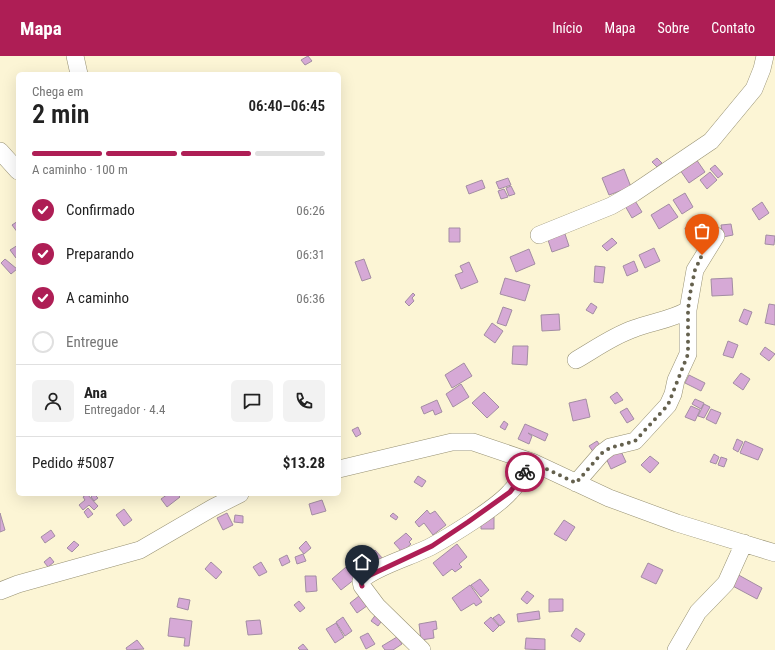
<!DOCTYPE html>
<html lang="pt">
<meta charset="utf-8">
<style>
:root{--surface:#fff;--page:#f2f2f2;--text:#222;--muted:#767676;--line:#e0e0e0;--accent:#ae1e55}
body{margin:0;font-family:"Roboto Condensed",sans-serif;background:var(--page);color:var(--text);height:100vh;display:flex;flex-direction:column;font-size:15px;white-space:nowrap}
*{box-sizing:border-box;margin:0}
p{font-size:13px;color:var(--muted)}
.icon{flex:none;width:22px;height:22px;fill:none;stroke:currentColor;stroke-width:2;stroke-linecap:round;stroke-linejoin:round}
.map{position:relative;flex:1;overflow:hidden}
.sheet{position:absolute;left:16px;top:16px;width:325px;height:424px;display:flex;flex-direction:column;background:var(--surface);border-radius:6px;box-shadow:0 4px 16px #0002}
.sheet>*{flex:none}
.pin{position:absolute;display:grid;place-items:center;width:34px;height:34px;color:#fff;margin:-41px -17px;border-radius:50% 50% 50% 0;rotate:-45deg;box-shadow:0 0 4px #0007}
.pin .icon{rotate:45deg}
.courier{position:absolute;display:grid;place-items:center;width:40px;height:40px;margin:-20px;border:3px solid #ae1e55;border-radius:50%;background:#fff;color:#222;box-shadow:0 1px 5px #0007}
.headline em{font-style:normal;font-weight:600}
.headline div{display:flex;flex-direction:column-reverse}
.headline{display:flex;align-items:center;justify-content:space-between;height:68px;padding:0 16px}
h1{font-size:26px;font-weight:600;line-height:30px}
.bar{display:grid;grid-template-columns:repeat(4,1fr);gap:6px 4px;align-content:center;height:48px;padding:0 16px}
.bar i{height:5px;border-radius:3px;background:var(--line)}
.bar .active{background:var(--accent)}
.bar p{grid-column:span 4}
.line{display:flex;align-items:center;gap:10px;padding:0 16px;border-top:1px solid var(--line)}
.line div{flex:1}
.round{display:grid;place-items:center;flex:none;width:42px;height:42px;border-radius:6px;background:var(--page)}
ol{padding:0 16px;list-style:none}
li{display:flex;align-items:center;gap:12px;height:44px}
li p{margin-inline-start:auto}
li .icon{padding:4px;border-radius:50%;background:var(--accent);color:#fff;stroke-width:4}
li:last-child{color:var(--muted)}
li i{width:22px;height:22px;border:2px solid var(--line);border-radius:50%}
header{display:flex;align-items:center;gap:24px;box-sizing:border-box;height:56px;padding:0 20px;background:var(--accent);color:#fff}
header strong{font-size:19px}
nav{display:flex;gap:22px;margin-inline-start:auto;font-size:14px}
.map>svg:first-child{display:block}
</style>
<header>
<strong>Mapa</strong>
<nav><a>Início</a><a>Mapa</a><a>Sobre</a><a>Contato</a></nav>
</header>
<div class="map">
<svg width="775" height="594" viewBox="0 0 775 594">
<rect width="100%" height="100%" fill="#fcf5d5"/>
<!-- building -->
<path fill="#d6a9d6" stroke="#a38da3" d="M308 0 312 5 305 9 301 4Z
M657 102 662 107 657 111 652 106Z
M696 103 705 116 689 127 680 114Z
M715 109 723 118 718 122 710 113Z
M624 113 631 131 609 139 602 122Z
M710 116 717 124 707 133 700 124Z
M508 122 511 129 499 133 496 126Z
M482 124 485 132 469 138 466 130Z
M511 130 515 138 509 140 506 132Z
M504 133 508 141 501 143 498 135Z
M685 137 693 151 682 158 673 144Z
M634 143 642 156 632 162 624 148Z
M762 146 769 157 759 164 752 153Z
M669 148 678 161 659 173 651 159Z
M18 165V177L12 169Z
M731 168 733 179 723 181 721 169Z
M705 169 707 178 687 180 685 172Z
M449 172H460V186H449Z
M564 175 569 190 552 196 547 181Z
M766 179 775 180 774 189 765 188Z
M612 182 617 187 607 195 602 190Z
M18 189V202H16L10 194Z
M654 192 660 205 645 212 639 199Z
M529 193 535 208 516 216 510 201Z
M5 203 17 213 11 218 1 207Z
M364 203 371 222 362 225 355 206Z
M634 205 638 215 627 220 623 210Z
M469 206 478 226 461 233 455 219 463 216 460 210Z
M595 210 605 211 603 227 594 226Z
M505 222 530 229 525 245 500 238Z
M732 222 733 239 712 240 711 223Z
M413 237 415 239 412 242 414 245 409 250 405 246Z
M591 247 597 251 593 258 586 254Z
M769 248 775 249V269L765 267Z
M503 251 512 254 506 270 497 267Z
M744 253 752 256 747 269 739 265Z
M559 258 560 274 542 275 541 259Z
M492 267 503 275 495 287 484 279Z
M728 285 738 289 733 302 723 299Z
M513 290H528L527 309 512 308Z
M765 291 775 298 769 305 760 298Z
M464 307 472 320 452 332 445 319Z
M741 317 750 323 743 334 733 327Z
M689 319 705 327 701 335 685 327Z
M461 328 469 341 453 351 446 338Z
M484 336 499 351 487 362 472 347Z
M617 336 623 344 615 348 610 341Z
M586 343 590 361 573 365 569 347Z
M695 343 704 347 701 353 692 348Z
M437 344 442 356 435 359 433 354 424 358 421 351Z
M704 348 710 351 704 362 698 360Z
M691 350 700 354 695 365 685 361Z
M627 352 634 363 627 367 620 356Z
M711 353 721 357 716 368 706 363Z
M504 365 508 368 505 374 500 371Z
M525 368 548 378 545 385 528 377 532 380 529 388 518 383Z
M358 371 361 378 356 381 352 374Z
M737 383 743 386 738 396 733 393Z
M597 385 602 392 594 397 589 390Z
M745 385 763 393 758 404 740 397Z
M619 391 626 406 611 413 604 398Z
M714 398 719 401 716 408 710 406Z
M650 400 659 407 650 417 641 409Z
M721 401 727 403 724 411 718 409Z
M418 420 426 425 422 431 414 426Z
M87 438 98 450 94 454 89 449 83 454 79 449 85 444 83 441Z
M94 438 98 442 94 445 91 441Z
M168 438H177L180 441 167 451 161 443Z
M322 444 326 455 312 459 309 448Z
M88 452 93 458 88 462 84 456Z
M124 453 132 464 124 470 116 459Z
M427 454 430 458 435 455 446 469 433 479 424 467 419 471 415 466Z
M0 457 5 474 0 476Z
M227 457 233 469 223 474 217 462Z
M393 457 398 461 396 464 390 460Z
M235 459 243 460V467L234 466Z
M481 461H494V473H481Z
M564 464 575 471 566 485 554 478Z
M51 474 55 480 45 487 41 481Z
M406 477 412 483 409 486 411 488 402 496 394 487Z
M74 485 79 489 72 496 67 492Z
M306 485 311 492 304 498 299 492Z
M457 488 467 501 459 508 462 511 455 516 452 513 443 520 433 507Z
M375 494 384 504 374 514 365 504Z
M303 498 306 505 297 508 295 501Z
M287 499 290 506 282 510 279 503Z
M50 501 54 506 48 511 44 506Z
M211 506 222 516 216 523 205 513Z
M261 506 267 516 259 520 253 511Z
M648 507 663 514 656 528 641 521Z
M346 511 355 523 341 534 332 523Z
M735 517 762 532 757 543 729 528Z
M305 520H316L317 535 306 536Z
M480 523 489 534 481 541 471 529Z
M470 529 482 546 476 550 474 547 461 555 452 542Z
M527 535 534 540 527 548 521 543Z
M359 540 371 547 357 557 350 547Z
M179 542 190 544 188 554 177 551Z
M549 543H563V555L549 556Z
M299 545 305 552 300 556 294 549Z
M539 555 540 563 518 566 517 558Z
M377 557 384 562 378 570 371 565Z
M499 558 505 566 500 570 493 562Z
M343 561 352 575 345 580 336 566Z
M491 561 499 570 493 576 484 567Z
M170 562 192 565 189 590H184L185 582 168 580Z
M260 564 262 578 248 579 246 565Z
M436 565 437 573 433 574 434 582 421 584 419 568Z
M336 567 344 581 335 587 326 573Z
M576 572 585 578 580 586 571 580Z
M368 577 375 588 366 593 360 581Z
M397 581 402 588 393 594H385L382 590Z
M526 582 545 583V594L525 593Z
M137 584 144 593 127 594 126 592Z
M303 588 308 594H300L298 592Z"/>
<g fill="none" stroke-linecap="round" stroke-linejoin="round">
<!-- minor casing -->
<g stroke="#979173" stroke-width="18">
<path id="minor" d="M75 0 79 18
M0 95 18 115
M539 179 611 150 634 137 711 85 754 33 762 13 765 0
M576 304C595 293 613 280 633 273 651 266 671 264 688 254
M339 413 452 386H473L532 406 609 442 677 467 775 497
M576 427 602 397 610 391 635 385 668 349 673 338 676 324 688 298V254L695 214 716 180
M0 535 18 528 140 494 214 451 240 438
M422 594 377 550 362 530 361 525C371 512 416 499 432 490 452 479 496 452 510 436 519 427 525 416 532 406
M676 594 698 556 726 527 744 487"/>
</g>
<!-- minor -->
<use href="#minor" stroke="#fff" stroke-width="17"/>
</g>
<g fill="none" stroke-linecap="round" stroke-linejoin="round">
<!-- done -->
<path stroke="#65614e" stroke-width="4" stroke-dasharray="0 7.2" d="M525 416 532 406 576 427 602 397 610 392 635 385 668 349 688 298V254L690 238 695 214 702 199"/>
<!-- route -->
<path stroke="#ae1e55" stroke-width="5" d="M362 530 361 526 366 521 432 490 468 466 510 436 525 416"/>
</g>
</svg>
<div class="pin" style="left:702px;top:199px;background:#ea580c"><svg class="icon" aria-label="bag" viewBox="0 0 24 24"><path d="M5 8h14l-1 12H6zM9 8a3 3 0 0 1 6 0"/></svg></div>
<div class="pin" style="left:362px;top:530px;background:#1f2937"><svg class="icon" aria-label="home" viewBox="0 0 24 24"><path d="M3 11l9-7 9 7M6 9v11h12V9"/></svg></div>
<div class="courier" style="left:525px;top:416px"><svg class="icon" aria-label="bike" viewBox="0 0 24 24"><circle cx="6" cy="16" r="4"/><circle cx="18" cy="16" r="4"/><path d="M6 16l4-8h5l3 8M10 8l3 8H6M13 5h3"/></svg></div>
<section class="sheet">
<div class="headline"><div><h1>2 min</h1><p>Chega em</p></div><em>06:40–06:45</em></div>
<div class="bar"><i class="active"></i><i class="active"></i><i class="active"></i><i></i><p>A caminho · 100 m</p></div>
<ol>
<li><svg class="icon" aria-label="check" viewBox="0 0 24 24"><path d="M5 12l5 5 9-10"/></svg>Confirmado<p>06:26</p></li>
<li><svg class="icon" aria-label="check" viewBox="0 0 24 24"><path d="M5 12l5 5 9-10"/></svg>Preparando<p>06:31</p></li>
<li><svg class="icon" aria-label="check" viewBox="0 0 24 24"><path d="M5 12l5 5 9-10"/></svg>A caminho<p>06:36</p></li>
<li><i></i>Entregue</li>
</ol>
<div class="line" style="height:72px"><a class="round"><svg class="icon" aria-label="person" viewBox="0 0 24 24"><circle cx="12" cy="8" r="4"/><path d="M4 21q1-7 8-7t8 7"/></svg></a><div><b>Ana</b><p>Entregador · 4.4</p></div><a class="round"><svg class="icon" aria-label="chat" viewBox="0 0 24 24"><path d="M4 5h16v11H9l-5 4z"/></svg></a><a class="round"><svg class="icon" aria-label="phone" viewBox="0 0 24 24"><path d="M5 4h4l2 5-3 2q2 4 5 5l2-3 5 2v4C11 20 4 13 5 4z"/></svg></a></div>
<div class="line" style="height:52px"><div>Pedido #5087</div><b>$13.28</b></div>
</section>
</div>
